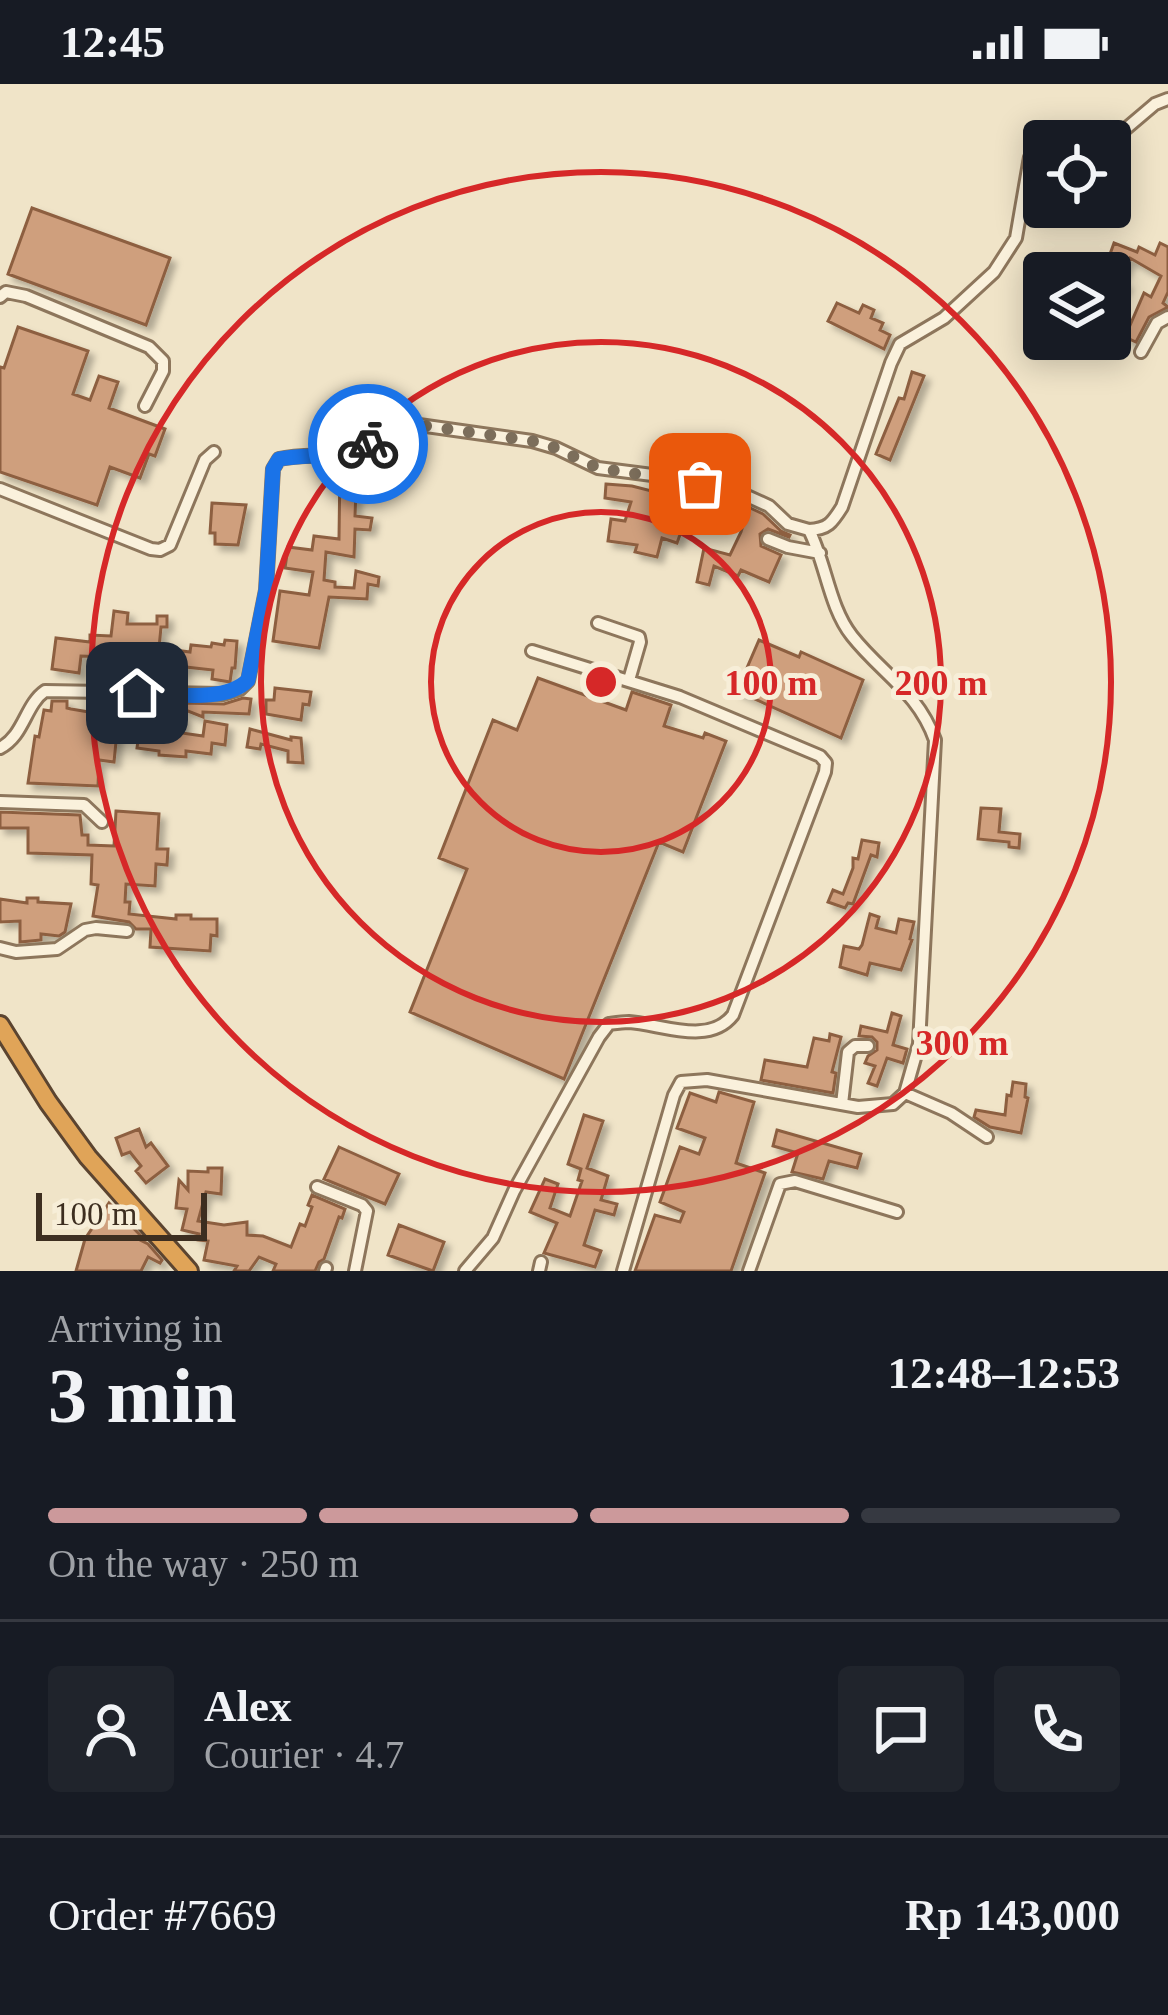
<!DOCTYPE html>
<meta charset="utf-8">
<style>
:root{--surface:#171b24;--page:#20242c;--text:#f1f3f6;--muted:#9ea1a6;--line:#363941;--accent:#cc999b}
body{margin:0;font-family:Georgia,serif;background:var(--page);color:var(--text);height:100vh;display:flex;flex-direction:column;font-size:45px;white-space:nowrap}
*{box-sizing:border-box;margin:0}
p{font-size:39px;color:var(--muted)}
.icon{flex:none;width:66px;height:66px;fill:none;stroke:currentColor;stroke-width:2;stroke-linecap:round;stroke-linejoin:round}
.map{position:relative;height:1187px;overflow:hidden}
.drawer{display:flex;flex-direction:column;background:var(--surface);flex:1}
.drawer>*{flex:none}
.controls{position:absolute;left:1023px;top:36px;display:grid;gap:24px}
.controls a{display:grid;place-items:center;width:108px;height:108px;border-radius:12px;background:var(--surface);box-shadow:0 6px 30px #0003;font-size:60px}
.scale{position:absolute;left:36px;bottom:30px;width:171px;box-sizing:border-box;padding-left:12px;border:6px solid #3d2e20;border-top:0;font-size:33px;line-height:42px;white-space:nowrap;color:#3d2e20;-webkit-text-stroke:9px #f7eed8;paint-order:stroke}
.pin{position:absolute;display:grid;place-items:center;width:102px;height:102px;color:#fff;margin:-51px;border-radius:24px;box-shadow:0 6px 18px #0006}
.courier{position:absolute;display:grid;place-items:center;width:120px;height:120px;margin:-60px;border:9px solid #1a73e8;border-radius:50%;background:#fff;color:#222;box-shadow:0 3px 15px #0007}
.head em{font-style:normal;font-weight:700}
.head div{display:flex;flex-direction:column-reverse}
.head{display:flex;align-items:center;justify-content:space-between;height:204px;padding:0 48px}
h1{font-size:78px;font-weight:700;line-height:90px}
.bar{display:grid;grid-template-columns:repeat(4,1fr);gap:18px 12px;align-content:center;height:144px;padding:0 48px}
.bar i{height:15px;border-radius:9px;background:var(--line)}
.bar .on{background:var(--accent)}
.bar p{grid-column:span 4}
.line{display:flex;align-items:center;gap:30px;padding:0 48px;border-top:3px solid var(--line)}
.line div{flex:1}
.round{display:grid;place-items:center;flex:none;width:126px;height:126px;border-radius:12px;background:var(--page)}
.status{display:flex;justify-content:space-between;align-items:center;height:84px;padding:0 60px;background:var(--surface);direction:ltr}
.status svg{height:33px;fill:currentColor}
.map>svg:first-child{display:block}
</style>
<div class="status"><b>12:45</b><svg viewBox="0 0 49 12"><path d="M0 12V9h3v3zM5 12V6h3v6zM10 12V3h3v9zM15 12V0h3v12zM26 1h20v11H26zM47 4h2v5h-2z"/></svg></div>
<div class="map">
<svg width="1168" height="1187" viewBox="0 0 1168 1187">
<defs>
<filter id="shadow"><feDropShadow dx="5.5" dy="5.5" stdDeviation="3" flood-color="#0004"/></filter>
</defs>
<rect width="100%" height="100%" fill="#f0e4c8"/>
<!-- building -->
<path fill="#cf9f7d" stroke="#8d5f41" stroke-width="3" filter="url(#shadow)" d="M32 124 170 174 146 241 8 190Z
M1114 159 1137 168 1139 163 1155 171 1160 159 1168 163V208L1163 219 1168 223 1149 233 1136 258 1125 253 1144 209 1151 213 1161 192 1130 174 1119 197 1126 200 1121 209 1115 206 1110 216V189L1116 176 1109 173Z
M837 219 859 229 863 221 874 226 871 234 883 239 880 246 890 251 884 265 828 237Z
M18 243 88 267 73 310 90 316 99 292 118 298 109 324 165 345 155 372 149 370 140 394 110 383 97 421 0 388V283L4 284Z
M912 288 924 292 890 376 876 370 899 314 904 315Z
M340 381H357L355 432 372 434 370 446 355 445 354 473 326 468 324 496 335 498V503L354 504 356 487 379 493 378 502 368 500 367 515 329 513 319 564 273 557 280 507 309 511 313 488 285 484 288 463 312 466 314 452 339 455Z
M606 400 632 402 663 410 664 403 683 407 672 445 681 448 677 459 662 454 657 473 635 468 637 461 608 457 611 435 625 437 631 418 605 414Z
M212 419 246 421 238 461 215 460V449H210Z
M746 422 763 430 781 447 790 451 789 453 768 445 760 450 761 462 781 471 769 498 741 486 738 492 714 482 709 501 697 498 704 464 730 471 741 448 744 438 741 437Z
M114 527 128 529 127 540H157V532H167V543H161L159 564 190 568 191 561 211 563 212 559 224 561 225 556 237 557 235 584H232L230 598 212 595 213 586 185 583 184 587 158 586 106 578V573L81 572 79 589 52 585 56 554 90 558V551L111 552Z
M759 556 799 573 801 568 863 596 841 654 737 607Z
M538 594 626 626 632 608 671 621 664 642 703 654 705 649 726 657 683 768 659 758 564 995 410 928 467 785 439 774 493 636 517 646Z
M275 604 311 608 309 621 303 620 301 636 266 630V616H274Z
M243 614 251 615 249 630 203 628V633L180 624 182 619 224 620Z
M52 617H67V624L71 625 89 628 90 623 136 630 137 620 148 621 147 631 183 632 182 649 203 652 205 637 227 641 225 661 212 659 211 670 186 667V673L159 671V667L137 664 139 649 121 647 117 648 114 678 99 676 98 702 28 699 35 652 39 653 44 626 51 627Z
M250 645 291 656V653L301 654 303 679 288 678V667L261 660 260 665 247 663Z
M981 724 1001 725 999 748 1020 750 1019 764 1009 763V758L978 755Z
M116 727 159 730 157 765H168L167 781 156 780 155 802 126 800 125 818H130L129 830 176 835V831H191V835H217V852L211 851 210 867 150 863 151 845H136L129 838 93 832 98 801 91 800 92 771 28 769V744H0V728L80 731 82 751H88V761L114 762Z
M862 756 879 759 877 773 871 771 853 820 848 819 845 824 828 818 833 806 843 810 853 784V774L858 775Z
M27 814H38V818L71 820 65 848 59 852 41 850V856L20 858V837L0 838V815L27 819Z
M870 830 879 833 876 844 896 849 899 835 914 838 910 855 912 856 901 886 870 879 867 891 840 883 844 862 859 865 862 861Z
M892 929 901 932 893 961 907 965 903 979 887 974 877 1002 868 999 875 982 865 979 868 972 877 966V958L872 953 859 952 861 942 887 948Z
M830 950 841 953 832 988 836 989 833 1009 761 996 765 976 807 983 814 954 829 957Z
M1013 998 1026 1000 1025 1013 1028 1014 1021 1049 990 1043 974 1033 976 1026 1005 1031 1007 1011 1011 1012Z
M719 1008 754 1018 736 1079 765 1089 731 1187H635L655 1131 680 1138 684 1128 660 1118 680 1063 699 1070 705 1054 677 1044 690 1009 716 1018Z
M584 1031 603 1037 587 1084 608 1092 601 1116 617 1120 614 1131 595 1126 584 1161 601 1167 595 1183 544 1169 557 1139 530 1128 545 1095 558 1100 550 1124 570 1132 582 1097 578 1096 581 1085 568 1080Z
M139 1045 146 1063 151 1059 168 1082 146 1099 136 1087 141 1082 130 1068 122 1071 116 1054Z
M777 1046 861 1070 857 1084 829 1077 823 1095 792 1088 798 1069 773 1062Z
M339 1063 399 1090 385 1120 324 1095Z
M208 1084H222L221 1110 206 1108 198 1137 224 1141 247 1138V1151L263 1152 291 1163 300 1140 305 1142 312 1123 308 1121 312 1111 345 1125 342 1134 339 1133 324 1175 319 1178 315 1187H273L276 1180 259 1173 249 1187H234L237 1182 204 1176 208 1157 198 1156 199 1150 182 1146 187 1125 176 1124 179 1096 188 1106V1087L208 1088Z
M109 1119 142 1153 140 1156 148 1160 162 1176 160 1179 148 1173 141 1187H76L85 1155Z
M399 1141 444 1158 433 1187 388 1171Z"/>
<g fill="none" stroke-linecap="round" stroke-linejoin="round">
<!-- minor casing -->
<g stroke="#8d765c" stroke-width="16">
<path id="minor" d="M1095 57 1122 48 1155 20 1168 15
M0 213 6 208 26 212 149 263 163 277V287L145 322
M1141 268 1157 239 1168 233
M0 405 151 465 160 466 170 461 205 376 214 368
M687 438 694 399
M809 446C828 445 832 439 842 423L891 279 900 260 944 234 994 188 1016 154 1030 73 1044 65
M768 455 788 463 820 469
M598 539 639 553 640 558 629 596
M0 664C24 652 25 621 45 607L223 610 240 605 248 597 266 506 273 385 279 375C304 369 334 374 355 367 375 361 383 344 405 339L532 357 556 364 598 384 660 392 747 412 769 422 788 440 809 446C826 479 829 523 852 552 882 590 918 608 935 656L919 960 905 1009 893 1020 858 1023 707 996 681 998 674 1011 623 1187
M0 718 84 721 102 738
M0 864 16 868 57 865 85 846 96 844 127 847
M905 1009 951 1029 987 1053
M842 1020 848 968 855 962H868
M317 1103 362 1121 367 1127 355 1187
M325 1187 326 1184
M465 1187 493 1154 514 1107 599 953 609 940C616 939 622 938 629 938 661 940 709 962 733 931L825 688 826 679 820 672 680 613 532 567
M539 1187 541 1178
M749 1187 780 1100 795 1097 897 1128"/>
</g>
<!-- highway casing -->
<g stroke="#5b4430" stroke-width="22">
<path id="highway" d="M0 941 48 1018 88 1073 189 1187"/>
</g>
<!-- minor -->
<use href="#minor" stroke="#faf1dc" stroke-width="10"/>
<!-- highway -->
<use href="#highway" stroke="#e0a458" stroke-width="16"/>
</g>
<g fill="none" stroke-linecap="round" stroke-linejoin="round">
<!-- done -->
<path stroke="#7c6e5b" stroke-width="12" stroke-dasharray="0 21.6" d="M368 360 389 343 405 339 532 357 556 364 598 384 700 400"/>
<!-- route -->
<path stroke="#1a73e8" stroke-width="15" d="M137 609C169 609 225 620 248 596L266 506 273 385 279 375C308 369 343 376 368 360"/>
</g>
<!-- distance rings -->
<g fill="none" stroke="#d62828" stroke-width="6">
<circle cx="601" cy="598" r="170"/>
<circle cx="601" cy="598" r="340"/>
<circle cx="601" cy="598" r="510"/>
</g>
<circle cx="601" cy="598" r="18" fill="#d62828" stroke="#f7eed8" stroke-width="6"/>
<g font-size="36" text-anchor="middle" font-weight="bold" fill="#d62828" stroke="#f7eed8" stroke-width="10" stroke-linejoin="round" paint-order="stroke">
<text x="771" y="611">100 m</text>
<text x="941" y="611">200 m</text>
<text x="962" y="971">300 m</text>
</g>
</svg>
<div class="controls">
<a><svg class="icon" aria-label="locate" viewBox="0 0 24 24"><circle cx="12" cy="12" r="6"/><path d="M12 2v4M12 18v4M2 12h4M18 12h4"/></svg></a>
<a><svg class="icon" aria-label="layers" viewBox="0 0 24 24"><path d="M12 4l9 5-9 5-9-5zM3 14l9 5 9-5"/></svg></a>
</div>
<div class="scale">100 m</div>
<div class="pin" style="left:700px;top:400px;background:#ea580c"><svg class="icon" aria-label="bag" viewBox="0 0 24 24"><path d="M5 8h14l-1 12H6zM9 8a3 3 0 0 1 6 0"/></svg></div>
<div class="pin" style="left:137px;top:609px;background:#1f2937"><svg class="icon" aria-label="home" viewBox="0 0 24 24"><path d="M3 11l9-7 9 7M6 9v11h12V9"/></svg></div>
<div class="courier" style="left:368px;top:360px"><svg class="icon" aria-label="bike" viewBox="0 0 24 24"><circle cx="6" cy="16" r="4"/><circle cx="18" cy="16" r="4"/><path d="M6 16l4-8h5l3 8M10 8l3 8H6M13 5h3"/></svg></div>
</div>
<section class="drawer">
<div class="head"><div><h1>3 min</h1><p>Arriving in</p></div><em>12:48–12:53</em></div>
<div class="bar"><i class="on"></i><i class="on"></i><i class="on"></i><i></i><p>On the way · 250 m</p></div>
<div class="line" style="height:216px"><a class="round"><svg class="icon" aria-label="person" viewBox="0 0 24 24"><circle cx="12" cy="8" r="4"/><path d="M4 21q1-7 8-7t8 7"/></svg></a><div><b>Alex</b><p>Courier · 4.7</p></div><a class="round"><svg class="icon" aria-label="chat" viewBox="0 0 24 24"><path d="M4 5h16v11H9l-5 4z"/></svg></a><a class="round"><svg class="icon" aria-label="phone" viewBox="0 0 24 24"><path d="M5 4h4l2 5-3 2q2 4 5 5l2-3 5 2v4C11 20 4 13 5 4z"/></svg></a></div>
<div class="line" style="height:156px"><div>Order #7669</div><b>Rp 143,000</b></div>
</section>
